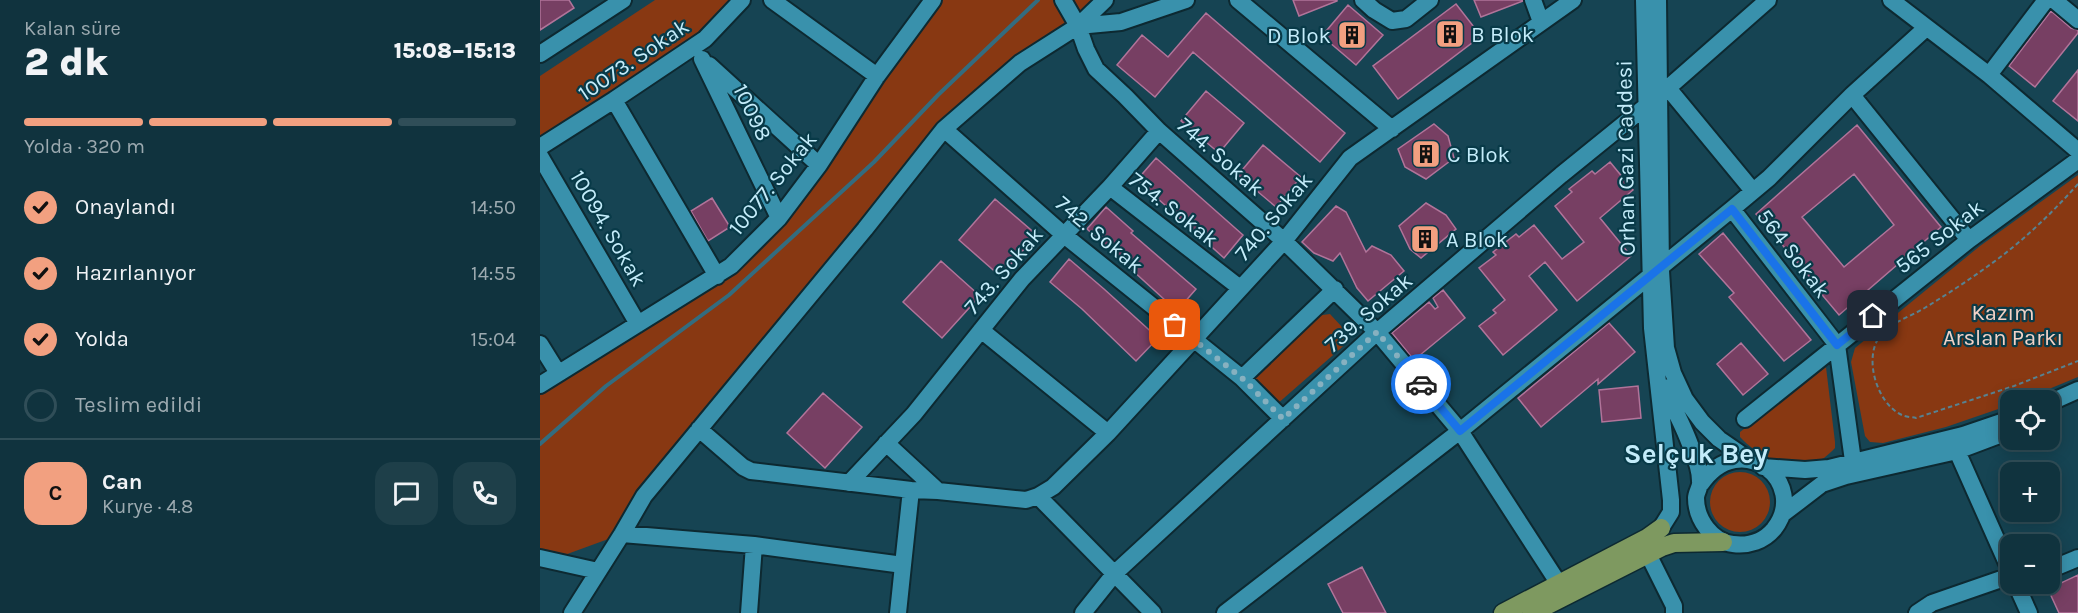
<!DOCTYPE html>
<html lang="tr">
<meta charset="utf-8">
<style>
:root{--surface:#10333e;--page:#1e3f49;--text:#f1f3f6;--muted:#9caab0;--line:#304e58;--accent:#f2a080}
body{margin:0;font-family:Karla,sans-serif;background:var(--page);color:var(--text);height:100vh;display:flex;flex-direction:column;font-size:22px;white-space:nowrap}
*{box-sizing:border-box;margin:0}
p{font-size:20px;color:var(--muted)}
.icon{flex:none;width:33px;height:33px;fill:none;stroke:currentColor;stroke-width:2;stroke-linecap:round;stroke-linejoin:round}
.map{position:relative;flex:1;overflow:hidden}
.panel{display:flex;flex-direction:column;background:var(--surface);width:540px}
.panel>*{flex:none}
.buttons{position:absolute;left:1460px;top:390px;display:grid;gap:12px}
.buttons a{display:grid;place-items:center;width:60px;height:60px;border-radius:12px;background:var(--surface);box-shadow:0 3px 15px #0003,0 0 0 2px var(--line);font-size:30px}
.pin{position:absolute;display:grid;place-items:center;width:51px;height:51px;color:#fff;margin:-26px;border-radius:12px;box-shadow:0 3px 9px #0006}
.courier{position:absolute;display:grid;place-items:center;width:60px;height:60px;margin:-30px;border:4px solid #1a73e8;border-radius:50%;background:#fff;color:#222;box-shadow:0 2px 8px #0007}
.head em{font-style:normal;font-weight:800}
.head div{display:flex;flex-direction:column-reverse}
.head{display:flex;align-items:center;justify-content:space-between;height:102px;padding:0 24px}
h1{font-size:39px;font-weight:800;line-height:45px}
.bar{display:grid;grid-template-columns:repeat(4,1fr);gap:9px 6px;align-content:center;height:72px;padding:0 24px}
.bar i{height:8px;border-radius:4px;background:var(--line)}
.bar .selected{background:var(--accent)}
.bar p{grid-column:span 4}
.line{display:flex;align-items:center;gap:15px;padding:0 24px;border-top:2px solid var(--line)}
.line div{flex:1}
.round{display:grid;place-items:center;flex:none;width:63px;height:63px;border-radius:18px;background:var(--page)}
ol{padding:0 24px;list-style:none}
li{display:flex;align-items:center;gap:18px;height:66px}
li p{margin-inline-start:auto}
li .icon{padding:6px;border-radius:50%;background:var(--accent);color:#111;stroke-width:4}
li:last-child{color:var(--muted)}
li i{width:33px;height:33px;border:3px solid var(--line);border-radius:50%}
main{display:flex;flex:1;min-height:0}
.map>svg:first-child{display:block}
</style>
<main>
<section class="panel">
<div class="head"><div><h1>2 dk</h1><p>Kalan süre</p></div><em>15:08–15:13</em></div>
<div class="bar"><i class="selected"></i><i class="selected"></i><i class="selected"></i><i></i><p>Yolda · 320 m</p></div>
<ol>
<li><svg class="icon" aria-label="check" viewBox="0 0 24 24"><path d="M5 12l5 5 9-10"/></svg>Onaylandı<p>14:50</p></li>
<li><svg class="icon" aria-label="check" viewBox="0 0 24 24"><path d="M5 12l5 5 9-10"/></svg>Hazırlanıyor<p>14:55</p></li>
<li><svg class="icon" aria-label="check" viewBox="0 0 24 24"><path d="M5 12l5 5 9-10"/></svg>Yolda<p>15:04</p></li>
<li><i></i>Teslim edildi</li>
</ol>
<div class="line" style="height:108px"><b class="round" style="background:var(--accent);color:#111">C</b><div><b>Can</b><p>Kurye · 4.8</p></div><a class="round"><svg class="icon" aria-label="chat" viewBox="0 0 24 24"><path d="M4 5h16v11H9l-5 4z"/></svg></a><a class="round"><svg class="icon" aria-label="phone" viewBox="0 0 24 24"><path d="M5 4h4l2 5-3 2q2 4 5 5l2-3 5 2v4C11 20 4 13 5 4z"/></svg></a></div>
</section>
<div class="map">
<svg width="1538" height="613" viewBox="0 0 1538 613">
<rect width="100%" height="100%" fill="#164453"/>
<!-- green -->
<path fill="#883812" d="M115 0H195L147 44 0 136V76Z
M393 0H565L404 129 82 534 0 564V385L191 266 239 218Z
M1538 175V377L1482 400H1470V405L1406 427 1343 443 1330 442 1325 436 1311 362 1315 348 1440 246Z
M790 314 802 327 808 342 736 405 707 379 775 316Z
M1286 367 1295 442V448C1292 451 1288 455 1284 458 1275 463 1242 461 1232 459 1222 456 1207 445 1200 437V432Z
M1170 502a30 30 0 1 1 60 0a30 30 0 1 1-60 0Z"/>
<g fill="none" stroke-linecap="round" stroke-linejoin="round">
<!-- stream -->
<path stroke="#336c7f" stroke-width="4" d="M0 444 66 386 189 295 334 162 398 95 498 0"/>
</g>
<!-- building -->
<path fill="#773f63" stroke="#b1749a" stroke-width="1.5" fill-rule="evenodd" d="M0 0H29L34 8 0 30Z
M753 0H797V1L759 16Z
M934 0H983V1L941 17Z
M916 4 941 36 858 99 833 66Z
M808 5 843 35 816 65 782 36Z
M1511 11 1531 28 1538 30V33L1495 87 1469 66Z
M666 13 805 133 780 162 653 52 615 97 577 65 602 35 628 57Z
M1538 70V121L1513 101Z
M666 91 704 123 679 153 641 121Z
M894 124 908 136 914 158 886 179 865 167 858 149Z
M1317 125 1401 227 1299 315 1278 290 1279 288 1216 214ZM1314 174 1354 225 1304 267 1262 217Z
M723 145 761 177 736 207 698 175Z
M616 158 703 235 684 258 597 180Z
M1070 162 1093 190 1060 218 1091 256 1037 301 1005 262 989 276 1017 310 963 355 939 326 956 313 953 310 965 300 939 268 956 255 953 252 976 234 979 237 994 225 1022 259 1044 242 1015 206 1032 192 1029 189 1052 171 1055 174Z
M172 198 190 227 168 241 151 211Z
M455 199 497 235 460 276 419 240Z
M886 203 906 215 916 229 881 258 870 249 859 226Z
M796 206 806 212 826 252 832 246 851 255 864 271 828 301 817 288 800 253 793 261 774 253 762 242Z
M566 207 593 231 591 233 656 289 637 311 547 229Z
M1183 233 1271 340 1244 361 1189 297 1194 293 1159 254Z
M529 259 564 289 618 338 596 361 542 309 510 282Z
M401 261 440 296 402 338 363 302Z
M903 290 925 318 874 360 852 333 889 302 895 309 898 307 893 298Z
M1069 323 1095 352 1058 384V379L1001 427 978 398Z
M1201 343 1228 374 1203 395 1177 364Z
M1098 386 1101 418 1062 422 1059 390Z
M283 393 322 427 285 468 247 433Z
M822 567 846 613H803L788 584Z
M1538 575V613H1519L1508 589Z"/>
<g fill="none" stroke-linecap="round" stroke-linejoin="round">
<!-- minor casing -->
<g stroke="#0d2931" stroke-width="20">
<path id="minor" d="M232 0 337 76
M523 0 538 26 546 49 556 69 585 96 619 131 744 241 837 332 920 431 1019 584
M698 0 852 129
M823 0 834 10 852 21 866 19 890 0
M993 0 1001 22
M1104 0 1112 328 1131 500V512L1121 528
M1118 0 1121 271 1126 348 1133 373 1145 399 1162 422 1179 439 1208 459
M1351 0 1449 75 1538 151
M1514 0 1538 20
M538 26 581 22 646 0
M0 54 83 0
M162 59 239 218
M169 65 279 165
M1449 75 1506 0
M1128 88 1213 191
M1312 95 1429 240
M74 100 177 276
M404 129 524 235 702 378 743 419
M0 147 74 100 165 39 202 0
M0 156 98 324
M570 187 700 288
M1192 209 1297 345 1313 461
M441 330 568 433
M0 344 18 373
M702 378 795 289
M0 385 191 266 239 218 279 165 337 76 393 0
M1124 387C1133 408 1145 428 1152 450 1156 459 1160 471 1160 481 1161 487 1156 492 1156 498 1156 519 1172 542 1193 544 1209 546 1224 541 1234 529 1270 483 1201 426 1161 484
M1509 403 1538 390
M1205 419 1429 240 1538 160
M159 429 203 467 211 471 371 490
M1417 451 1470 570
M1223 467 1265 470 1289 468 1423 435 1470 419
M309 483 374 414 482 279 570 187 619 131
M398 491 486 500 498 496 513 487 568 433 744 241 810 158 1033 0
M498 496 613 613
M1244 513 1282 484 1306 476 1417 451 1470 431
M82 534 214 545 363 565 371 490 398 491 346 443
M1108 554 1134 606V613
M0 558 58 571
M1509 570 1538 558
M1476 584 1489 613
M32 613 82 534 104 496 325 229 404 129 480 63 538 26 565 0
M209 613 214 545
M358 613 363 565
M543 613 575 573 837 332 1021 175 1121 94 1228 0
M685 613 920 431 1192 209 1229 178 1312 95 1386 28
M1377 613 1392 603 1470 576"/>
</g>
<!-- major casing -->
<g stroke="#0d2931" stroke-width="21">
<path id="major" d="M963 613 1107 538 1121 528
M992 613 1122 547 1134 543 1183 542"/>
</g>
<!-- path -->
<path stroke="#578291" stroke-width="2" stroke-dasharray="4.5 3" stroke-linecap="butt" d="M1538 184C1512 213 1483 241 1451 264 1429 280 1406 295 1383 309 1369 317 1350 323 1340 336 1323 358 1337 404 1362 415 1366 417 1372 417 1376 418L1474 386 1538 361"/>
<!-- minor -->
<use href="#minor" stroke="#3991ac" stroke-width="16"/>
<!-- major -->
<use href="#major" stroke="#7e9960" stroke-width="18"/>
</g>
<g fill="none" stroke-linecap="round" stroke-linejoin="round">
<!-- done -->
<path stroke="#87b1c0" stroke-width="6" stroke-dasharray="0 10.8" d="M635 325 702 378 743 419 837 332 881 384"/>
<!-- route -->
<path stroke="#1a73e8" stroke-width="8" d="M881 384 920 431 1192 209 1297 345 1333 316"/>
</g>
<!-- icons -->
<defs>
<g id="building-square" transform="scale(1.5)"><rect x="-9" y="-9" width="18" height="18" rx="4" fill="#f2a080" stroke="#083a48"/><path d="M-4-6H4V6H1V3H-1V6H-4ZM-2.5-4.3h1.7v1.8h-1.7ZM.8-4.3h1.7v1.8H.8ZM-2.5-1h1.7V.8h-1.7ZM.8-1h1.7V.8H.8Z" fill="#111"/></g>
</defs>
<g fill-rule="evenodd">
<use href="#building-square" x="910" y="34"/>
<use href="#building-square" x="812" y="35"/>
<use href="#building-square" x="886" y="154"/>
<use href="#building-square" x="885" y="239"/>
</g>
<g text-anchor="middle" stroke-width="4.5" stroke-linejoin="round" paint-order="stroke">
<!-- poi labels -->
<g font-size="22" fill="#c4ecfa" stroke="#083a48" text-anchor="start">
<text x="931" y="42">B Blok</text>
<text x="791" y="43" text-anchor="end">D Blok</text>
<text x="907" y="162">C Blok</text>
<text x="906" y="247">A Blok</text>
</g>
<!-- street labels -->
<g font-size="22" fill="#c4ecfa" stroke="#083a48">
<text transform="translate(93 59) rotate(-34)" y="8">10073. Sokak</text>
<text transform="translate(213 112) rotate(64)" y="8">10098</text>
<text transform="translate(681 156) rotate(41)" y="8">744. Sokak</text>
<text transform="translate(1085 158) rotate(-91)" y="8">Orhan Gazi Caddesi</text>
<text transform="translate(232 183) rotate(-51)" y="8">10077. Sokak</text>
<text transform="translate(634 209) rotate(38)" y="8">754. Sokak</text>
<text transform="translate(733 216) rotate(-50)" y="8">740. Sokak</text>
<text transform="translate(69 228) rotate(60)" y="8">10094. Sokak</text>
<text transform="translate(560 234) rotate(40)" y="8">742. Sokak</text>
<text transform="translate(1399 236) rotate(-38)" y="8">565 Sokak</text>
<text transform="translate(1254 253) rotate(53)" y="8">564 Sokak</text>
<text transform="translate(463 270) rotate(-49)" y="8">743. Sokak</text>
<text transform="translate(828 312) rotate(-41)" y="8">739. Sokak</text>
</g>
<!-- park labels -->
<g font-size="22" fill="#f2d2c6" stroke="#083a48">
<text x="1463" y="320">Kazım<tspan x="1463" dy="25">Arslan Parkı</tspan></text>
</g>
<!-- district labels -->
<g font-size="28" font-weight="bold" fill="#c4ecfa" stroke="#083a48">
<text x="1156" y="463">Selçuk Bey</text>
</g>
</g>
</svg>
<div class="buttons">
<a><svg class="icon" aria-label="locate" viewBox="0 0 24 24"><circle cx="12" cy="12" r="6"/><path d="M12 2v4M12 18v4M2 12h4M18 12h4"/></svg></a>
<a>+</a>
<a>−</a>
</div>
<div class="pin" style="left:635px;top:325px;background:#ea580c"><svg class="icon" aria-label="bag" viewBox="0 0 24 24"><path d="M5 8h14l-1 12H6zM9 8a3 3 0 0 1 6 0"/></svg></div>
<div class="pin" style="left:1333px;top:316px;background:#1f2937"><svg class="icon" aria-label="home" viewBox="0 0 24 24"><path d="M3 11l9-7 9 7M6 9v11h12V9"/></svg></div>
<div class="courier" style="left:881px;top:384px"><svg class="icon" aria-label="car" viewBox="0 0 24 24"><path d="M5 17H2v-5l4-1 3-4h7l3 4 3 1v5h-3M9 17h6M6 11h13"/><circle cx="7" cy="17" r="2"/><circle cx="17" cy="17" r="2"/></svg></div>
</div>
</main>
